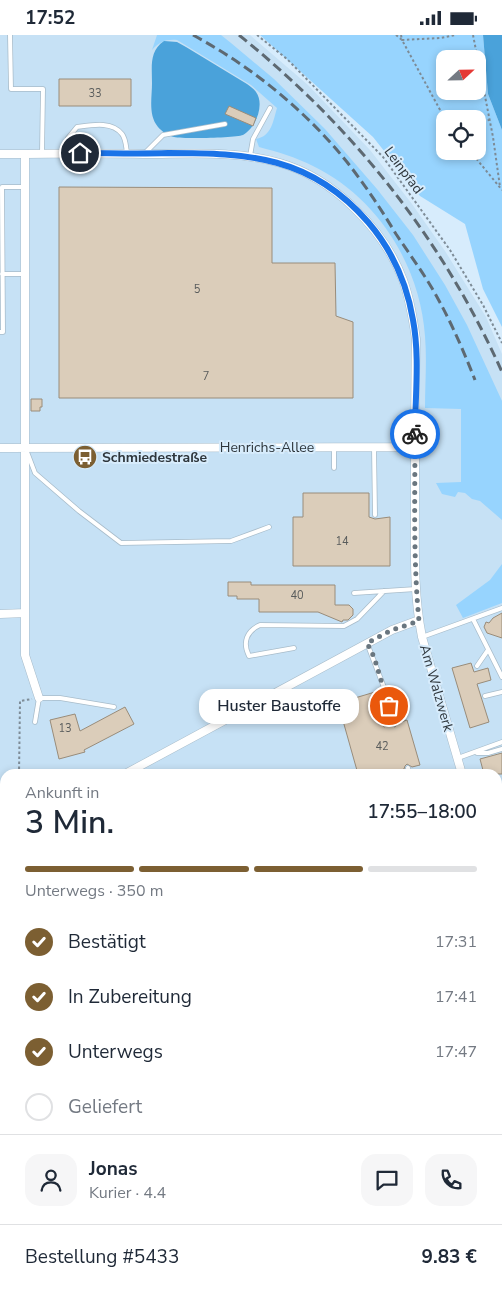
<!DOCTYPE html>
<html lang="de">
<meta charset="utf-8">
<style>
:root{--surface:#fff;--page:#f6f6f7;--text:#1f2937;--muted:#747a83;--line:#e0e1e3;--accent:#7c5f32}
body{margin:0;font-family:"Nunito Sans",sans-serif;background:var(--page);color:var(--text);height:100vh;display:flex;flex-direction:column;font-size:19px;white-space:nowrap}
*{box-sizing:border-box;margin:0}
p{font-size:16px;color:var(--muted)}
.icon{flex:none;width:28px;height:28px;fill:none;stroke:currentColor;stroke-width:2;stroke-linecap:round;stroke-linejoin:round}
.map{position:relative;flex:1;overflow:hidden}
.sheet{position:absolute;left:0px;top:734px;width:502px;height:531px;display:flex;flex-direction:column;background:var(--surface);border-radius:15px 15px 0 0;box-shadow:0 2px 8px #0003}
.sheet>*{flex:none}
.needle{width:32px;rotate:68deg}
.buttons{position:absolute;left:436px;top:15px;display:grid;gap:10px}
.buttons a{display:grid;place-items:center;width:50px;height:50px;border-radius:10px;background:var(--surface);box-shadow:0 2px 8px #0003;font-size:25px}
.pin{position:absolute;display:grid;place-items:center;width:42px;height:42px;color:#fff;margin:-21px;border:2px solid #fff;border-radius:50%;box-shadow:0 1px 5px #0007}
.courier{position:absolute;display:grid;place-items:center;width:50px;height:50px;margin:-25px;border:4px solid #1a73e8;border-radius:50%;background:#fff;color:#222;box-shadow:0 1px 6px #0007}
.bubble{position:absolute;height:35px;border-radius:15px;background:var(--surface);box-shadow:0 2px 8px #0003;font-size:16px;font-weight:600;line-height:35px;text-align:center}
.summary em{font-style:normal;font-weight:600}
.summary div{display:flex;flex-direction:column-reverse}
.summary{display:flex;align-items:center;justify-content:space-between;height:85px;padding:0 25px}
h1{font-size:32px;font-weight:600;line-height:38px}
.bar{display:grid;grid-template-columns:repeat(4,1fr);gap:8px 5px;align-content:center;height:60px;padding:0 25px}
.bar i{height:6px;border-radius:4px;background:var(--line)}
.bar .on{background:var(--accent)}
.bar p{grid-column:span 4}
.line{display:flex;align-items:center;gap:12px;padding:0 25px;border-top:1px solid var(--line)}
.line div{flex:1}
.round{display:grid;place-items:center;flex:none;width:52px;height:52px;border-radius:15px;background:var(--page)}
ol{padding:0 25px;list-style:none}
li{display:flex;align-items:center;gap:15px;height:55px}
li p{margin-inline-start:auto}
li .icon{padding:5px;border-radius:50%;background:var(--accent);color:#fff;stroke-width:4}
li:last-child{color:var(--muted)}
li i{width:28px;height:28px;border:2px solid var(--line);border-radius:50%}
.status{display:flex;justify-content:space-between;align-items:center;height:35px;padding:0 25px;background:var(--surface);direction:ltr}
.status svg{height:14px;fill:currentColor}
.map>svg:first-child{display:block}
</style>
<div class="status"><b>17:52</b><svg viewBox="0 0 49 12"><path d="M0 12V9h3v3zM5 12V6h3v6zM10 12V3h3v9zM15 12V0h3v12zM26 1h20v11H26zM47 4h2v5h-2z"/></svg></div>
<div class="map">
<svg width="502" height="1264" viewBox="0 0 502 1264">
<rect width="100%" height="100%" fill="#d7ecfc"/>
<!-- built -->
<path fill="#c6e1f5" d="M0 0H250L308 50 370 115 412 169 445 216 486 282 502 319V1042L498 1040V739H5V890L0 888Z
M0 949 5 951V1097L0 1100Z
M498 1142 502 1144V1264H389V1260H498Z"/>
<!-- green -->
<path fill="#97d4fe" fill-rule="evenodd" d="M157 0H221L231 8 274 44 325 94 377 154 413 200 445 250 467 290 502 366V485L480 466 472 464 465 458 458 457 455 462 442 459 436 448 461 447V374L425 373C425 349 427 325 425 301 420 230 377 162 313 131 295 122 278 117 259 112L256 104C272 101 273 86 277 73L251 50 177 5C166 4 159 7 152 15Z
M260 0H483L488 59 502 95V292L483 254 465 189 420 161 373 102ZM445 24H478V56H445ZM445 84H478V116H445Z
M502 529V568L463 583 456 570 490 545Z"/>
<!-- water -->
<path fill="#4aa2da" d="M483 0H502V95L488 59Z
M164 6 177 7 186 12 247 49C250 51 254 54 256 57 265 69 256 93 243 100 235 103 183 104 174 102 169 101 161 96 158 92 148 80 152 63 152 48 152 32 149 16 164 6Z"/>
<!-- building -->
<path fill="#dbcdba" stroke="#998c7a" d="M59 44H131V71H59Z
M229 71 256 83 253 91 225 79Z
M59 152 272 153V228H335L336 281 353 287V363H59Z
M31 364H42V372H40V376H31Z
M303 458H369V482L375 484 390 482V531H293V482H303Z
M228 547H251V550H335V570H349L353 574V580L348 585H343L342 587 318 577H259V564H237V561H228Z
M502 578V603L487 598 484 592 486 587 489 588 493 583Z
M471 628 474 637 488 633 491 645 477 649 489 687 470 693 452 633Z
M375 657 384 692 390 690 395 692 398 688 407 685 420 730 412 732 407 729 405 731 404 734 389 739H358L338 668Z
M125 672 134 689 84 715 85 717 59 724 50 685 75 679 80 696Z
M502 718V739H484L480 724Z"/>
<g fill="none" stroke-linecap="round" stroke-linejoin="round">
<!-- service casing -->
<g stroke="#a8bcca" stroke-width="5.5">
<path id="service" d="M10 0 11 54H43L42 118
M64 119 68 103 77 92C92 90 112 86 122 99 126 104 126 112 127 118
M144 119 163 100 225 89
M250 121 253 104 270 73
M2 152H24
M2 239H25
M0 297H3L2 152
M334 412V433
M374 412 375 480
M27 417 35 438 79 476 121 508 231 506 269 492
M354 558 416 554
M473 584 502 642
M422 602 502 573
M367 608 385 655 394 689
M294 613 249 621C242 607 247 596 260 590L344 591 357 584 384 556
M477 631 488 615
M485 661 502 657
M35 687 39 663H60L114 672
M477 718H488L502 714
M458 723 502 707
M408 733 410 739
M498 778 502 777
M498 787 502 786
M0 808 5 815
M0 862 5 863
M1 1042 5 1046
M0 1154 5 1149
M498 1212 502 1206
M18 1260 21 1264
M0 1261 5 1259
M126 1264 129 1260"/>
</g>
<!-- minor casing -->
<g stroke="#a8bcca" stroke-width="9">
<path id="minor" d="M0 119C48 119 96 118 144 119 190 119 235 115 280 128 333 143 384 194 403 245 410 264 413 284 416 304 415 358 415 411 415 465 415 511 413 557 422 602L462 739
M25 119V620L39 663
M0 413 415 412
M0 579 25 578
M125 739 392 595 419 585
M0 781 5 780
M498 982 502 985
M172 1260 176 1264
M242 1264 246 1260"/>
</g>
<!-- tertiary casing -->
<g stroke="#a8bcca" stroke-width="12">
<path id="tertiary" d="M383 1260 384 1264"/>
</g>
<!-- primary casing -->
<g stroke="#a8bcca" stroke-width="14">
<path id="primary" d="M0 917 5 919
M0 934 5 936
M498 1107 502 1110
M498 1123 502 1126"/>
</g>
<!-- path -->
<path stroke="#7d8b96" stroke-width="2" stroke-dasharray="2.5 2.5" stroke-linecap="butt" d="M257 0 287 24 383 122 450 215 483 270 502 308
M396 0 402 5 445 84
M401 0 402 5 440 3 456 0
M473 0 493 102 500 152
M478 88 489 85
M470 116 502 155
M19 739 20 666 32 664
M0 950 5 951
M498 1056 502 1058"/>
<!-- service -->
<use href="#service" stroke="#fff" stroke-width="4"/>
<!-- minor -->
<use href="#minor" stroke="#fff" stroke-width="8"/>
<!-- tertiary -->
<use href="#tertiary" stroke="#fff" stroke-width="10"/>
<!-- primary -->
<use href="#primary" stroke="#fff" stroke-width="12"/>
<!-- rail -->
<path stroke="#5d6972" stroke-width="3" stroke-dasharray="10 5" stroke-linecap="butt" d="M193 0C252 32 305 75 347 127 365 150 381 174 396 199 410 220 425 240 437 262 452 289 464 317 475 345
M239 0C353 92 442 203 502 337"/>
</g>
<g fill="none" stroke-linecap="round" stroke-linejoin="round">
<!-- done -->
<path stroke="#69767f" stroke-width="5" stroke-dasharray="0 9" d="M389 671 374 622 367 608 392 595 419 586C413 524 415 461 415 399"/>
<!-- route -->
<path stroke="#1a73e8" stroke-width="6" d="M80 118C109 118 138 119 168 118 248 118 311 121 368 187 392 215 407 249 413 285 420 322 415 362 415 399"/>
</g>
<!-- icons -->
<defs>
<g id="bus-disc" transform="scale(1.25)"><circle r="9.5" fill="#7c5f32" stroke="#d7ecfc"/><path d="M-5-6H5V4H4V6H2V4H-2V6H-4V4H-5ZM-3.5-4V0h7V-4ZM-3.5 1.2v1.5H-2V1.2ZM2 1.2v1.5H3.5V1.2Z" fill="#fff"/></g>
</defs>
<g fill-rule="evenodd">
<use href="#bus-disc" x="85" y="422"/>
</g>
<g text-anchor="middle" stroke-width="4" stroke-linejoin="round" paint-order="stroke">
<!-- number labels -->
<g font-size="11" fill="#595c5c">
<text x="95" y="62">33</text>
<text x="197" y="258">5</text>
<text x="206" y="345">7</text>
<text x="342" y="510">14</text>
<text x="297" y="564">40</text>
<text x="65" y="697">13</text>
<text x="382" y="715">42</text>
</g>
<!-- street labels -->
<g font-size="14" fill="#2e363c" stroke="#d7ecfc">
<text transform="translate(404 135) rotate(53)" y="5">Leinpfad</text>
<text x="267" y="417">Henrichs-Allee</text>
<text transform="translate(437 653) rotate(74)" y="5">Am Walzwerk</text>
</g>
<!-- poi labels -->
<g font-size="14" font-weight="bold" fill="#2e363c" stroke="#d7ecfc" text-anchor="start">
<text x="102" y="427">Schmiedestraße</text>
</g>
</g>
</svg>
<div class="buttons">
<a><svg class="needle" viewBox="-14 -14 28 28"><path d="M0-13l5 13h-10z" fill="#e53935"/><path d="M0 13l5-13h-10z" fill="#747a83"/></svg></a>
<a><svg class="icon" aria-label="locate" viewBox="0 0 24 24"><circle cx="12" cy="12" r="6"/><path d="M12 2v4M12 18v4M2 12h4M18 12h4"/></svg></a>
</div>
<div class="pin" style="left:389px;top:671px;background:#ea580c"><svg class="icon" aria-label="bag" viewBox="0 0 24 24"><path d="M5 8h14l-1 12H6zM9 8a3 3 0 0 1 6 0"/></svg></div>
<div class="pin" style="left:80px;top:118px;background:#1f2937"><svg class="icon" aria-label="home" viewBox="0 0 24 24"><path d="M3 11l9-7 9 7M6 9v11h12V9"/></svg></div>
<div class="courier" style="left:415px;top:399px"><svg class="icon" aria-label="bike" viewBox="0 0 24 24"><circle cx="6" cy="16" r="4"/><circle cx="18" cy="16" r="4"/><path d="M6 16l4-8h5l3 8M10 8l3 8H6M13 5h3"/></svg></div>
<div class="bubble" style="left:199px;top:654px;width:160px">Huster Baustoffe</div>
<section class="sheet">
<div class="summary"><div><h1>3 Min.</h1><p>Ankunft in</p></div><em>17:55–18:00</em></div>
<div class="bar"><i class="on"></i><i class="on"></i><i class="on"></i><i></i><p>Unterwegs · 350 m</p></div>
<ol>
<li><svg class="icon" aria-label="check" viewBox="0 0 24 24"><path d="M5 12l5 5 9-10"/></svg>Bestätigt<p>17:31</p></li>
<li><svg class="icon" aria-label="check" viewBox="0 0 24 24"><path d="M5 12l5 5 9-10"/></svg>In Zubereitung<p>17:41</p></li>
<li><svg class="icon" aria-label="check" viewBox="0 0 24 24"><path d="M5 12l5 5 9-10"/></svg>Unterwegs<p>17:47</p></li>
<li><i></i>Geliefert</li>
</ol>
<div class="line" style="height:90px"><a class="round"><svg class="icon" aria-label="person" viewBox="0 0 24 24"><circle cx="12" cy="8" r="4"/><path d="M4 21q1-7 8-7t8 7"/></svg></a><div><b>Jonas</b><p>Kurier · 4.4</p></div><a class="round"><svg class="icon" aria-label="chat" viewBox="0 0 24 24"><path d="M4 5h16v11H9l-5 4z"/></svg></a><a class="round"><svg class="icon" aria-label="phone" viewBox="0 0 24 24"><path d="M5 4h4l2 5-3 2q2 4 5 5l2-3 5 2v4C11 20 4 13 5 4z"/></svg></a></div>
<div class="line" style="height:65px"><div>Bestellung #5433</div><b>9.83 €</b></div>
</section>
</div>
